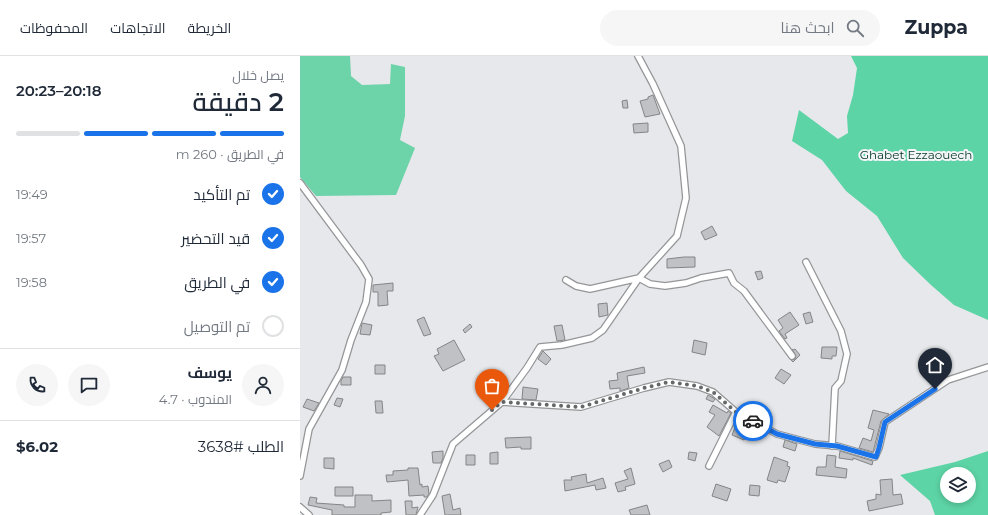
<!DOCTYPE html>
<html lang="ar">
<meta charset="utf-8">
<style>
:root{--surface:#fff;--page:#f6f6f7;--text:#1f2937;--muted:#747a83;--line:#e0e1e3;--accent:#1a73e8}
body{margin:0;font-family:Montserrat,Cairo,sans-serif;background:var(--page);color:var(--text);direction:rtl;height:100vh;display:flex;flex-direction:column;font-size:15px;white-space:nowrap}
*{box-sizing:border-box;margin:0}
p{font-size:13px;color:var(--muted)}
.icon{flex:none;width:22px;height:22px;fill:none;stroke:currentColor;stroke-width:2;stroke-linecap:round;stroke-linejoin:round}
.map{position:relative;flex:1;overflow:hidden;direction:ltr}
.drawer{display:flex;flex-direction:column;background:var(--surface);width:300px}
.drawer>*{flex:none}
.tools{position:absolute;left:640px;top:411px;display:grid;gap:8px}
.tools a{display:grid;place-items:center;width:36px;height:36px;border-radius:50%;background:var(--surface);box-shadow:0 2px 6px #0003;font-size:20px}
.pin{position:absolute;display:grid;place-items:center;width:34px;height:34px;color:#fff;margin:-41px -17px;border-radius:50% 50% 50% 0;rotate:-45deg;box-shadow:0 0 4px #0007}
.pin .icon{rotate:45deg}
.courier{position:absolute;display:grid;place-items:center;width:40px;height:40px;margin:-20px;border:3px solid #1a73e8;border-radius:50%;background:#fff;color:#222;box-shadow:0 1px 5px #0007}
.head em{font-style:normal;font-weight:600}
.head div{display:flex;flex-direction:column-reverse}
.head{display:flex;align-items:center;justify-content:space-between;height:68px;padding:0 16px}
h1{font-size:26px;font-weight:600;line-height:30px}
.bar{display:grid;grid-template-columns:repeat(4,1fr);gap:6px 4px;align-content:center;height:48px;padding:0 16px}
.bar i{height:5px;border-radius:3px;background:var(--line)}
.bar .selected{background:var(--accent)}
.bar p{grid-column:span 4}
.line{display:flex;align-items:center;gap:10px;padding:0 16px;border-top:1px solid var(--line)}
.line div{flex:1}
.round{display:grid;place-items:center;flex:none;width:42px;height:42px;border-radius:21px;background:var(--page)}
ol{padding:0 16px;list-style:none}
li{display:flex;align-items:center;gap:12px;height:44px}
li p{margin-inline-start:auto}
li .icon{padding:4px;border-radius:50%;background:var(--accent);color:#fff;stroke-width:4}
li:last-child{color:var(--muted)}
li i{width:22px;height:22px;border:2px solid var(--line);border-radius:50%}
header{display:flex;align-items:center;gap:24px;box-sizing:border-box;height:56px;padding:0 20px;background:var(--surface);border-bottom:1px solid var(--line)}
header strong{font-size:19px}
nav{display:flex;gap:22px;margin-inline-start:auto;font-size:14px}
.search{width:280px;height:36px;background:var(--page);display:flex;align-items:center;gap:10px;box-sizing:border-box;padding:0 14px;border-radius:22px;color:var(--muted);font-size:15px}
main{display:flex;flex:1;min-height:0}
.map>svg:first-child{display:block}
</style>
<header>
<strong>Zuppa</strong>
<div class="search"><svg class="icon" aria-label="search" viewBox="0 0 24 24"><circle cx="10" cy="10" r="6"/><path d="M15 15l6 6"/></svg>ابحث هنا</div>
<nav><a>الخريطة</a><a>الاتجاهات</a><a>المحفوظات</a></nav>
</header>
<main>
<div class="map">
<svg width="688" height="459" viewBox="0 0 688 459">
<rect width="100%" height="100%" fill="#e7e8eb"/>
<!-- green -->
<path fill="#6dd3a9" d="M0 0H50L51 20 62 29 90 28 91 8 105 11V60L100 84 115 92 96 139 16 140 0 121Z"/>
<!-- forest -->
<path fill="#5dd4a5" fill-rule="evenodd" d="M551 0H688V264L654 249 631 229 603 202 577 160 546 135 522 104 492 85 499 54 538 83 548 77 547 60 553 39 557 12Z
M688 395V459H635L630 445 600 419 655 406ZM647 418H669V440H647Z"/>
<!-- building -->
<path fill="#c0c1c4" stroke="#848587" d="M353 39 360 58 345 61 340 45 348 43V41Z
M327 44 328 52H323L322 45Z
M348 67V76L334 77 333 68Z
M412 170 417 179 405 184 401 176Z
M384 201H395V211L367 212V203Z
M461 215 463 222 458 224 455 216Z
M93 227V235H87L88 249 78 250V236H73V229Z
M307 247 308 259 299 261 298 248Z
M490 256 499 269 485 278 487 282 485 283 479 275 483 272 478 264Z
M510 256 513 266 506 268 503 258Z
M124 261 131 278 124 280 117 264Z
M62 267 72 269 70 279 60 278Z
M170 268 172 271 165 277 163 274Z
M262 269 265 284 257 285 254 270Z
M154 284 165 304 143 315 134 300 139 298 137 293Z
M394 284 407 287 405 299 392 296Z
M522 291H537L536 300H532V303L521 302Z
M492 293 493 294 495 293 500 299 493 306 491 304 495 303 496 300Z
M243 295 251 303 246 309 238 303Z
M75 309H85V318H75Z
M344 311 345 317 327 320 329 332 320 335V332L310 333 309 325 318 324 317 317Z
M481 313 491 319 484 328 475 322Z
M186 316 193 322 185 330 179 323Z
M43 321H51V329H41V325Z
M223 331 238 333 236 344 222 343Z
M408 339 415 343 413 346 406 343Z
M37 342 43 343 40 351 34 349Z
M7 343 19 347 14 355 3 351Z
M75 345H82L83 357H76Z
M413 349 427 357 428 355 431 357 419 380 407 371 415 359 409 356Z
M573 354 589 358 581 365 573 396 559 392 563 382 571 385 574 374 568 372Z
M436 369 449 374 444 384 432 379Z
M231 381V393H221V391L206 392 205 382Z
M485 384 497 388 495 395 483 391Z
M143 395V402L141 407H133L132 396Z
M540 395 573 405 572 409 553 402V404L539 402Z
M198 396V408H190V397Z
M389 396 397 397 395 405 388 403Z
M166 399H175V409H166Z
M527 399 536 400 535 411 547 413 546 422 516 419 517 411H526Z
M474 401 488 406 487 410 490 411 485 426 478 424 477 427 467 424Z
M24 402H34V413L24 412Z
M369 404 372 411 363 416 359 408Z
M108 412H118L120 429 122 428V431L128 430 129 438 127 441H124V439L109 440 108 424 87 426 86 419H93V415L108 414Z
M331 412 335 428 325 431 326 434 318 436 315 427 328 423 324 415Z
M286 418 287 427 303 422 306 432 296 434 295 429 265 435 264 424H272L271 421Z
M592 423 593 439 601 438 603 448 569 455 567 445 576 443V438L581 439 580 424Z
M416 428 431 433 427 445 412 440Z
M450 429 460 430 459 440 449 439Z
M35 431H53V440H35Z
M150 438 153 454 160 452 161 459H145L142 440Z
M55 439H72V445L91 444V456L81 457V459H32V454L8 449 10 441 17 442 16 447 44 449V451H55Z
M105 445H112V452L118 451 116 459H106Z
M347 449 350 459H331L329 454Z"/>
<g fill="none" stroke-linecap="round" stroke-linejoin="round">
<!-- minor casing -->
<g stroke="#959698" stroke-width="8">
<path id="minor" d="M0 127 61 209 69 223 66 246 51 284 42 314 9 373 0 420
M506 206 541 275 547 298 541 325 535 332 532 390
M266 224 276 230 290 233 339 222 350 228 365 230 386 227 401 222 429 217 434 227 444 235 492 300
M202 346 281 351 344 332 369 326 397 330 413 336 436 356 477 378 515 388 537 390 575 401 579 392 585 366 648 324 688 311
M409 410 436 356
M0 451 9 459
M120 459 133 439 153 388 202 346 227 312 240 291 262 289 292 282 303 274 339 222 377 180 386 142 381 90 353 28 338 0"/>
</g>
<!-- minor -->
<use href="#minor" stroke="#fff" stroke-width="5.5"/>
</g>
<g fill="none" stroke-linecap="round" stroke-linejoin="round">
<!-- done -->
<path stroke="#666768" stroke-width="4" stroke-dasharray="0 7.2" d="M192 354 202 346 281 351 344 332 369 326 397 330 413 336 436 356 453 365"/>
<!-- route -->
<path stroke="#1a73e8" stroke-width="5" d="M453 365 477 378 515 388 537 390 576 401 579 392 585 366 635 333"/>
</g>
<g text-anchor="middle" stroke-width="4" stroke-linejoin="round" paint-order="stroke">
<!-- park labels -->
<g font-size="12" fill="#003624" stroke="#f4f5f8">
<text x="616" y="103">Ghabet Ezzaouech</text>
</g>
</g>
</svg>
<div class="tools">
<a><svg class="icon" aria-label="layers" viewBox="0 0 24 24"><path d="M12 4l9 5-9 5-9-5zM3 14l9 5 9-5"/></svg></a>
</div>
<div class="pin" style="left:192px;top:354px;background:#ea580c"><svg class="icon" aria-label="bag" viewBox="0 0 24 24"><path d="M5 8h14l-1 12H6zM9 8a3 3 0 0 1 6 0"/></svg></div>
<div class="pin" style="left:635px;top:333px;background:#1f2937"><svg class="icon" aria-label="home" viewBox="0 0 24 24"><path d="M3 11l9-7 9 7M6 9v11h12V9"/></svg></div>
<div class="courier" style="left:453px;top:365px"><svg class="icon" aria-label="car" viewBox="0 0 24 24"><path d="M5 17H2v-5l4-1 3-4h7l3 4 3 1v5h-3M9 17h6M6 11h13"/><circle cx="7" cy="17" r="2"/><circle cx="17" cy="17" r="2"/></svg></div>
</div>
<section class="drawer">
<div class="head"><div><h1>2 دقيقة</h1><p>يصل خلال</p></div><em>20:18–20:23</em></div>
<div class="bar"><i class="selected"></i><i class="selected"></i><i class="selected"></i><i></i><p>في الطريق · 260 m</p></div>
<ol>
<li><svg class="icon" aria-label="check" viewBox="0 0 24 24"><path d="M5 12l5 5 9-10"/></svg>تم التأكيد<p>19:49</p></li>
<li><svg class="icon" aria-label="check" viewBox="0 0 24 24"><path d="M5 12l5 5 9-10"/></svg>قيد التحضير<p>19:57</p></li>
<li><svg class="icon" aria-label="check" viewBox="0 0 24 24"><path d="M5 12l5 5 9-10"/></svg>في الطريق<p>19:58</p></li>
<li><i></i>تم التوصيل</li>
</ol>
<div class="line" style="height:72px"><a class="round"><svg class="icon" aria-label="person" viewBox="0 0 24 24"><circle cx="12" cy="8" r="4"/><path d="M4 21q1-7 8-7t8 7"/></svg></a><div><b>يوسف</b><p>المندوب · 4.7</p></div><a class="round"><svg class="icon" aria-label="chat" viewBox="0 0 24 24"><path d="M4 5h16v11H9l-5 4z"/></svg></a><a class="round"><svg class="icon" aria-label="phone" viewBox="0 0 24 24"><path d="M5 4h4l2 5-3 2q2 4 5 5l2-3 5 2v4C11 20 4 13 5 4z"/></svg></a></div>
<div class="line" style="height:52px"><div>الطلب #3638</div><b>$6.02</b></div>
</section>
</main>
